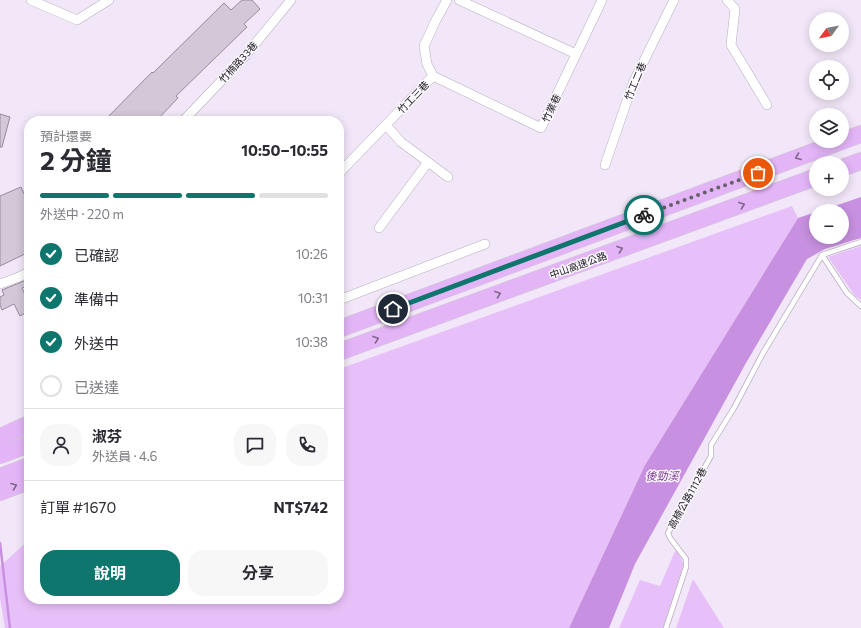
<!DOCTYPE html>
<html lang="zh-TW">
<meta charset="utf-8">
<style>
:root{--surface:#fff;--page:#f7f7f7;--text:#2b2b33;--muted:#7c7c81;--line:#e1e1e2;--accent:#0f766e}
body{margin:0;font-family:Commissioner,"Noto Sans TC",sans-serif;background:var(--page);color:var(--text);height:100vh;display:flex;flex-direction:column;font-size:15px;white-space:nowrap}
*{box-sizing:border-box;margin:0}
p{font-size:13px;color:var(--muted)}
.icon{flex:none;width:22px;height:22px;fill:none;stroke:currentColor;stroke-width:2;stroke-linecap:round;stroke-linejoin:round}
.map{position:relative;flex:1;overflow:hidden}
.drawer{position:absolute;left:24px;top:116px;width:320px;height:488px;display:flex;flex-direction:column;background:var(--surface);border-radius:16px;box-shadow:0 2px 10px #0003}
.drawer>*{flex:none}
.needle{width:26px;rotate:237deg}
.tools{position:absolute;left:809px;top:12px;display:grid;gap:8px}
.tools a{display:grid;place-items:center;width:40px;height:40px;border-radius:50%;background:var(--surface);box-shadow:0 2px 10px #0003;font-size:20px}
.pin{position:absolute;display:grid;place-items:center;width:34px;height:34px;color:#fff;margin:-17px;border:2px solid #fff;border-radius:50%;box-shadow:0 1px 4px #0007}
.courier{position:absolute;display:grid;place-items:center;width:40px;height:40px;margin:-20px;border:3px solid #0f766e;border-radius:50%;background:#fff;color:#222;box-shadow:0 1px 5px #0007}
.headline em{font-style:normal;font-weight:700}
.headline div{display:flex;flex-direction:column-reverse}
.headline{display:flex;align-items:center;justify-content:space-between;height:68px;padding:0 16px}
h1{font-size:26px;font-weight:700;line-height:30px}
.bar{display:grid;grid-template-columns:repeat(4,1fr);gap:6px 4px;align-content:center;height:48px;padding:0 16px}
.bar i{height:5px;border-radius:3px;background:var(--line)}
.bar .selected{background:var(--accent)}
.bar p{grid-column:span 4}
.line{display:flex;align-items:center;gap:10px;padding:0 16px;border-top:1px solid var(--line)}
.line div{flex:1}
.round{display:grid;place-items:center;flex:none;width:42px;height:42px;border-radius:16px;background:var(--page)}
ol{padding:0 16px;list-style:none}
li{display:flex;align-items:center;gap:12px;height:44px}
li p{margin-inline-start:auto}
li .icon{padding:4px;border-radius:50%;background:var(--accent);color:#fff;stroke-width:4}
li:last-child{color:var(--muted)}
li i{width:22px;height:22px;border:2px solid var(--line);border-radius:50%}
.cta{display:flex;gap:8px;margin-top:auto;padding:8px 16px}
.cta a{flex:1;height:46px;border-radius:16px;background:var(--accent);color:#fff;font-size:16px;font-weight:700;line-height:46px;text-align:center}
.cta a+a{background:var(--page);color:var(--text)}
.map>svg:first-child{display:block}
</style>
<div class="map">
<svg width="861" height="628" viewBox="0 0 861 628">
<rect width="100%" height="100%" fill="#f2e7f8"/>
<!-- green -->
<path fill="#e8c0f9" d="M792 206 798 218 645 465 569 628H5L0 598V566L29 540V599H339V369Z
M861 246V300L855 296 828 257Z
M676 549 684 564 663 628H619L640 580 660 586Z
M693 579 724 628H676Z"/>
<!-- water -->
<path fill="#c890e0" d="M861 197V238L825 249 807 259 746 363 635 564 609 628H569L645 465 798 218 816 212V237H842V211H820Z"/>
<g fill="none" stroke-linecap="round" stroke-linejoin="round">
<!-- stream -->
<path stroke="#c890e0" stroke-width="2.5" d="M0 543 10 628"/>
</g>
<!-- building -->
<path fill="#d3c7d8" stroke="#968b9b" d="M242 0H252L260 9 244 24 247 27 176 96 178 98 156 121H104L152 72 153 73 224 3 231 10Z
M0 114 10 117 2 147H0Z
M21 187 29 204V252L0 266V196Z
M29 279V285L22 288 29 303V311L20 316 14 304 2 310 0 305V297L4 295 2 290Z"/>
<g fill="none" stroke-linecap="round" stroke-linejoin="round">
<!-- lane casing -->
<g stroke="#b8adbd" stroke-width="6">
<path id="lane" d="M822 255 847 293 861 306
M666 628 686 567V559L670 538 668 533 711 456V445L734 408 763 353 822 255 861 242"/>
</g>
<!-- street casing -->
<g stroke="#b8adbd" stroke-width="10">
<path id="street" d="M31 0 77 20 109 0
M459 0 576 54
M727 0 735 9 731 45 767 105
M433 76 541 128 602 0
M433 76 427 64 424 46 436 20 447 0
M183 121 245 56 291 0
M386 125 401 142 448 177
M605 165 633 83 674 0
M339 174 346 166 433 76
M379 228 428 162
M0 284 19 277 29 272
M339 300 485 244"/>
</g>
<!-- highway casing -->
<g stroke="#d1d1d2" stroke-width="18">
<path id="highway" d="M842 168 861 161
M339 329 861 134
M339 352 816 177
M0 437 29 424
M0 455 29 444
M0 477 29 466
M0 492 29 481"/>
</g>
<!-- lane -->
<use href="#lane" stroke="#fff" stroke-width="4.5"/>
<!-- street -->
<use href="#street" stroke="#fff" stroke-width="9"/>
<!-- highway -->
<use href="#highway" stroke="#e3b5f7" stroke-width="17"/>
</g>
<!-- one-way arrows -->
<defs><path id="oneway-chevron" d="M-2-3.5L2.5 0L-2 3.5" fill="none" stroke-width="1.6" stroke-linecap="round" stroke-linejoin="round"/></defs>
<g stroke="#7f668a">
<use href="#oneway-chevron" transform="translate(798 157) rotate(159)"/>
<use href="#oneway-chevron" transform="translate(742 205) rotate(-20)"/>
<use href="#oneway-chevron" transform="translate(620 249) rotate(-20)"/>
<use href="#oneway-chevron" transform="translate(498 294) rotate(-20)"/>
<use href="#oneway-chevron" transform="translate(376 339) rotate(-20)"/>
<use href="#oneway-chevron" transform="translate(14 486) rotate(-21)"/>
</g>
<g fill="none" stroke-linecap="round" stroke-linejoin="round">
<!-- done -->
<path stroke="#666069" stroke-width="4" stroke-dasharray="0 7.2" d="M644 215 758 173"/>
<!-- route -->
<path stroke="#0f766e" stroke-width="5" d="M393 309 644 215"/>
</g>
<g text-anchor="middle" stroke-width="3" stroke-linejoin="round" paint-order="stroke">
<!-- street labels -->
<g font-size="10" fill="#1b171c" stroke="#fbf7fe">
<text transform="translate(238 62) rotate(-48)" y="4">竹楠路33巷</text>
<text transform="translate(635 81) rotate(-67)" y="4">竹工二巷</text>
<text transform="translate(413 97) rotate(-46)" y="4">竹工三巷</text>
<text transform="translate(551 108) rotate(-65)" y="4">竹業巷</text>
<text transform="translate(578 265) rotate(-20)" y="4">中山高速公路</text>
<text transform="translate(687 498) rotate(-61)" y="4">高楠公路1112巷</text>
</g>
<!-- water labels -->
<g font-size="11" font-style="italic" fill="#773391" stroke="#fbf7fe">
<text x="662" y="480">後勁溪</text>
</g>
</g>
</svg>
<div class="tools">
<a><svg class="needle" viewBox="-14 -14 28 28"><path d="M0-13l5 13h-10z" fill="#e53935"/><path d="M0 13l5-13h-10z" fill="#7c7c81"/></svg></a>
<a><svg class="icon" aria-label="locate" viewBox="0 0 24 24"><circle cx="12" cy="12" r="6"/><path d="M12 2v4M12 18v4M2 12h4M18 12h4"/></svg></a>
<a><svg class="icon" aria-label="layers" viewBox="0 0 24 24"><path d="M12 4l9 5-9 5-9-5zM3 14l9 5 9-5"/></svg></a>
<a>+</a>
<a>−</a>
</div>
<div class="pin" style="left:758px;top:173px;background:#ea580c"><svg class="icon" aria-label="bag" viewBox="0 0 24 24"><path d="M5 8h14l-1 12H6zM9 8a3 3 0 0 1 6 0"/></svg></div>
<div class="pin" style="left:393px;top:309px;background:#1f2937"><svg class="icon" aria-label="home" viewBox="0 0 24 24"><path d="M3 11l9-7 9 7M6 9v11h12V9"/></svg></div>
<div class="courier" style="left:644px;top:215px"><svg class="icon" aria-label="bike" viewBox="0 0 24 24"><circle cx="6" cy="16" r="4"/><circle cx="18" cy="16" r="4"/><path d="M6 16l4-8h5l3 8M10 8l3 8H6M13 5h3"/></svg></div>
<section class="drawer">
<div class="headline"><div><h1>2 分鐘</h1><p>預計還要</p></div><em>10:50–10:55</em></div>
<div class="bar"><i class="selected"></i><i class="selected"></i><i class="selected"></i><i></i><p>外送中 · 220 m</p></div>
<ol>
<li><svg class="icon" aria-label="check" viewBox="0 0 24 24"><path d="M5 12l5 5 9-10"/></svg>已確認<p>10:26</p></li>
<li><svg class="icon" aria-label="check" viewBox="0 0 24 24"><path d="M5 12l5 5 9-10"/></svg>準備中<p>10:31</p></li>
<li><svg class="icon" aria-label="check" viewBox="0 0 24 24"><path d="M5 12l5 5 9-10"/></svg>外送中<p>10:38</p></li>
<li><i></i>已送達</li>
</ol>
<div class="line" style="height:72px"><a class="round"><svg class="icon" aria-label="person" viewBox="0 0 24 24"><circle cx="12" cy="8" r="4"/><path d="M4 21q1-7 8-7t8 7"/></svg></a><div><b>淑芬</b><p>外送員 · 4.6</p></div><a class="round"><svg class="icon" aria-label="chat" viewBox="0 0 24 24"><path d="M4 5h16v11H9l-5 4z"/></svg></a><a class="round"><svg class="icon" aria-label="phone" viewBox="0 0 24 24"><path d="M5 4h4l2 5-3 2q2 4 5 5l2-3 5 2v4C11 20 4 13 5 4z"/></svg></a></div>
<div class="line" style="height:52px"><div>訂單 #1670</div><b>NT$742</b></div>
<div class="cta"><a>說明</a><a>分享</a></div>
</section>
</div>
